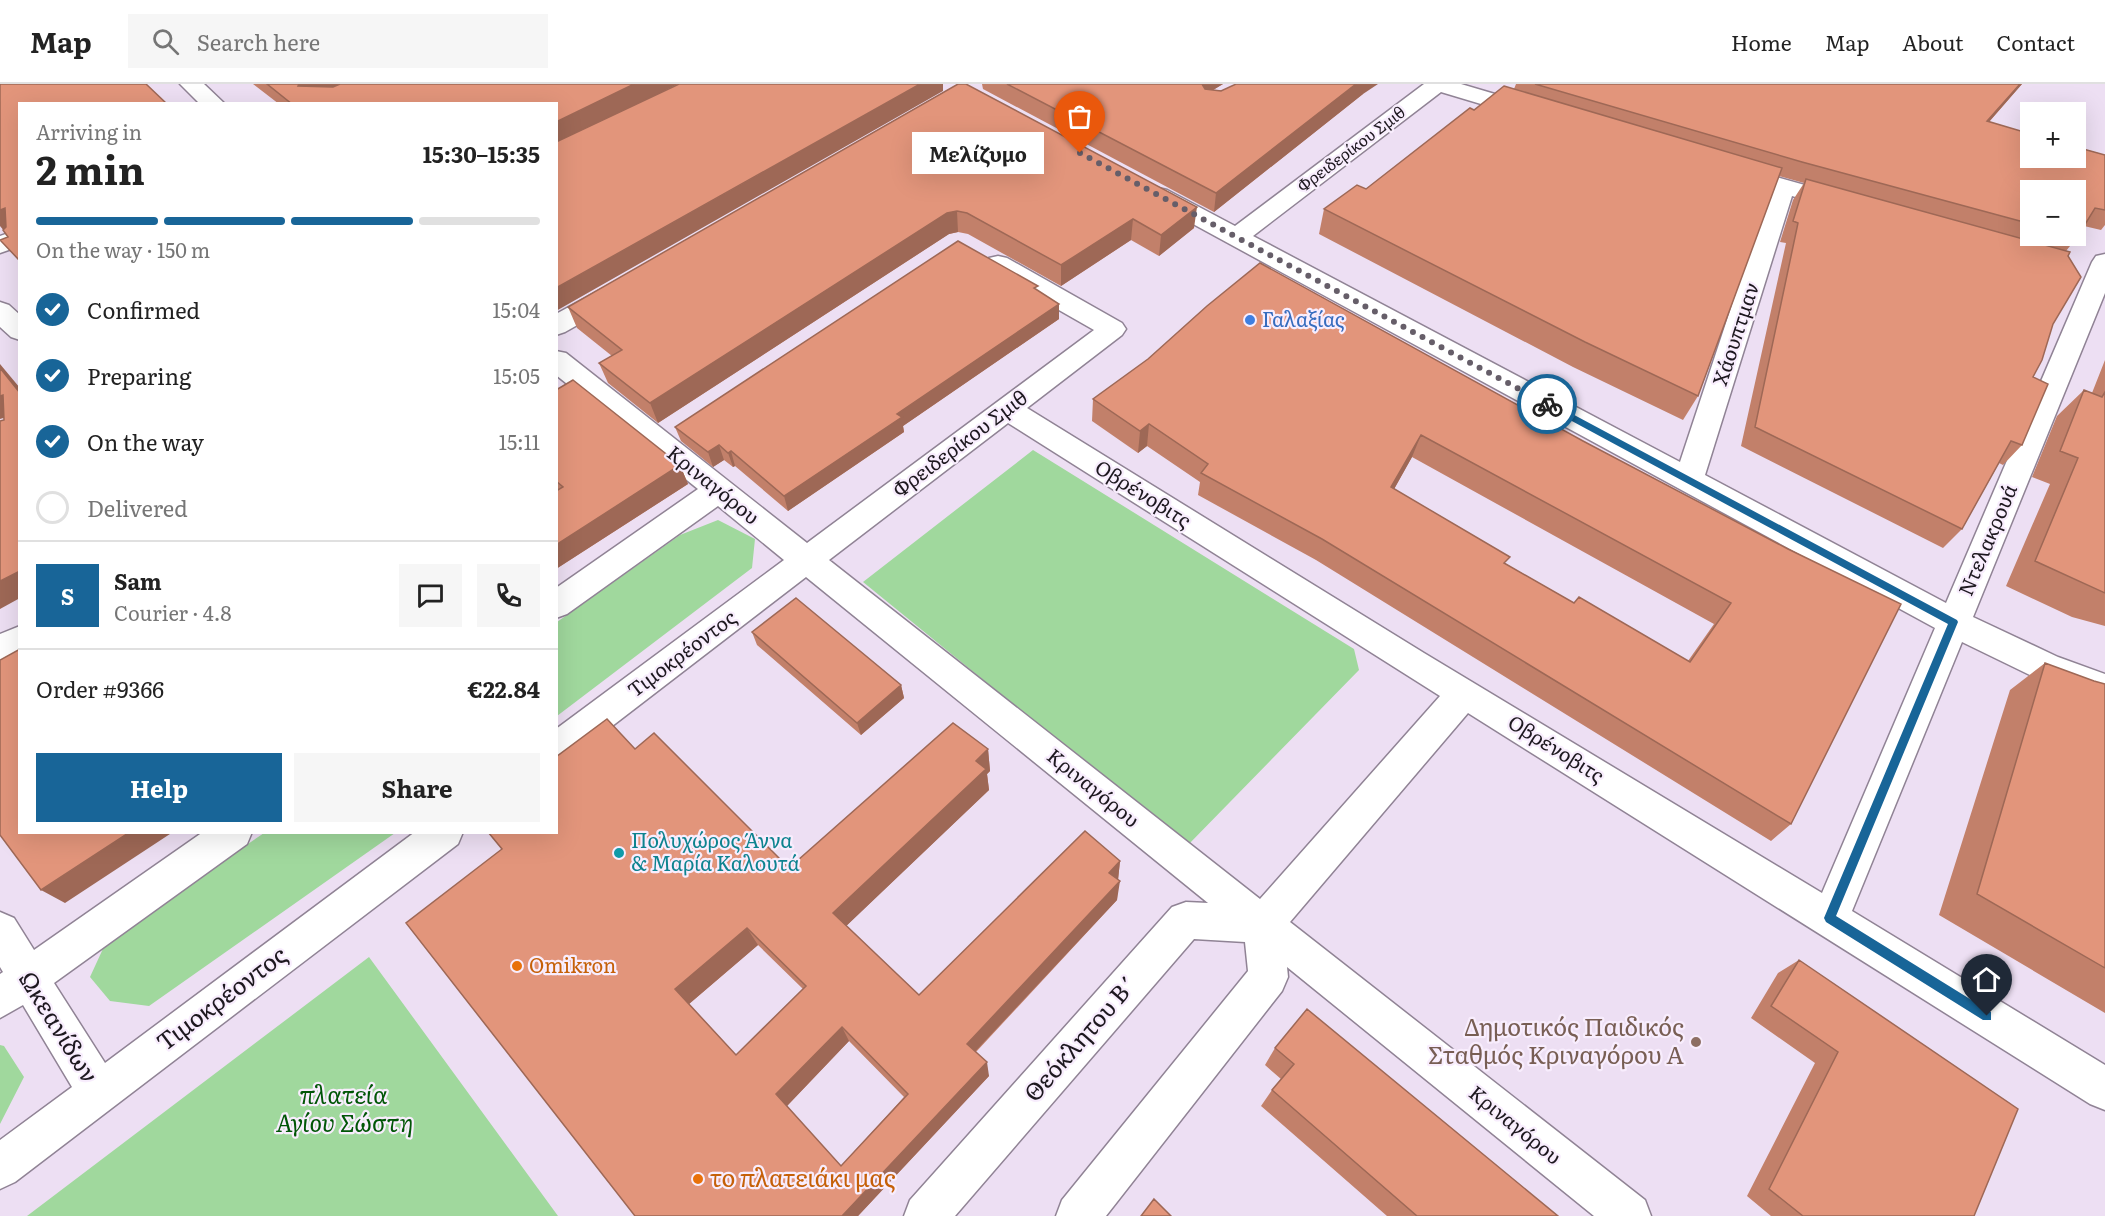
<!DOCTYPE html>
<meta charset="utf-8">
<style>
:root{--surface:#fff;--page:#f6f6f6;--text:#222;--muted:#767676;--line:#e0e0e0;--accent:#186598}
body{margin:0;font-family:Literata,serif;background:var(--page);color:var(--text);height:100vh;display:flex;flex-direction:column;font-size:22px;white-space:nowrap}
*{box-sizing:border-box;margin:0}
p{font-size:20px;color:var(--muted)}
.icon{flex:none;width:33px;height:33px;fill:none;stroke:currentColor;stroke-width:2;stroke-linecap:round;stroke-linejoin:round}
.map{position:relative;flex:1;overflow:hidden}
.panel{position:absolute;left:18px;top:18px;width:540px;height:732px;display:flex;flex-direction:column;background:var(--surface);border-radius:0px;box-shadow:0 6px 24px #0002}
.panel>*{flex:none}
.tools{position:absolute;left:2020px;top:18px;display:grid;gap:12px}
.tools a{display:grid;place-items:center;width:66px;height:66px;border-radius:0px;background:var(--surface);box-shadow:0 6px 24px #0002;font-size:30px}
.pin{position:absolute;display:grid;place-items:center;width:51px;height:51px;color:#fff;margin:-62px -26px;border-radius:50% 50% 50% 0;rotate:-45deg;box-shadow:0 0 6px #0007}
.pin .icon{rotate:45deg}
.courier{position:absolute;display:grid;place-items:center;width:60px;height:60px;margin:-30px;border:4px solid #186598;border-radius:50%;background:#fff;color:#222;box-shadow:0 2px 8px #0007}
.bubble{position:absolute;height:42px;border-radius:0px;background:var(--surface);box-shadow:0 6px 24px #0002;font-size:20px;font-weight:700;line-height:42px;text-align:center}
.summary em{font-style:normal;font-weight:700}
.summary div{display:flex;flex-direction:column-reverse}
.summary{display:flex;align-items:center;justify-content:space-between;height:102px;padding:0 18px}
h1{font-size:39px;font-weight:700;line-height:45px}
.bar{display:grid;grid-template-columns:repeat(4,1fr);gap:9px 6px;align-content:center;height:72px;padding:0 18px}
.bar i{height:8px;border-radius:4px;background:var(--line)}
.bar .current{background:var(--accent)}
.bar p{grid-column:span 4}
.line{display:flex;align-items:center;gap:15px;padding:0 18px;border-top:2px solid var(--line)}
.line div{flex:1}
.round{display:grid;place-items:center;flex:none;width:63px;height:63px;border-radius:0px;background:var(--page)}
ol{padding:0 18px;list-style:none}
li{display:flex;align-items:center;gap:18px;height:66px}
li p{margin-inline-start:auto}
li .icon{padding:6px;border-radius:50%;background:var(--accent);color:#fff;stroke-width:4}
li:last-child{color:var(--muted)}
li i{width:33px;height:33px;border:3px solid var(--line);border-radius:50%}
.cta{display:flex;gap:12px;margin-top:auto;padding:12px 18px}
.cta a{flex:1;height:69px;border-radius:0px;background:var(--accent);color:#fff;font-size:24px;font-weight:700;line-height:69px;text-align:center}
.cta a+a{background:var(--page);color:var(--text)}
header{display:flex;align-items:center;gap:36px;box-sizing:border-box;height:84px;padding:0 30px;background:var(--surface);border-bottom:2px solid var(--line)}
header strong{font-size:28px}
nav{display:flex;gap:33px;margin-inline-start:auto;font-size:21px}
.search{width:420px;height:54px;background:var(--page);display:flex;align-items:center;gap:15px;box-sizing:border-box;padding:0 21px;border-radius:0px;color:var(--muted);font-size:22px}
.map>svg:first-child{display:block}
</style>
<header>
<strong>Map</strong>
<div class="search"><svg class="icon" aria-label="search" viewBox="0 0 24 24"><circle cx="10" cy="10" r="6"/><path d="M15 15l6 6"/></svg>Search here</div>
<nav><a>Home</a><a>Map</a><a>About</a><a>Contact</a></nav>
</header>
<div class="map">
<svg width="2105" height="1132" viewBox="0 0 2105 1132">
<rect width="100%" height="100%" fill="#eddff3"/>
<!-- green -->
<path fill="#a0d89d" d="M1033 366 1354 565 1359 586 1187 762 863 498Z
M718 436 755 455 752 484 557 632V538L680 451Z
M264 749H395L149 922 110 917 90 893 107 856Z
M369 873 558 1132H27Z
M0 961 4 962 24 993 0 1040Z"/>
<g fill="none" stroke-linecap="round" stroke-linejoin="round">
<!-- minor casing -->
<g stroke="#908395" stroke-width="3">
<path id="minor" d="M180 0H204L225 20H200Z
M1424 0H1461L1539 23 1542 28 1539 33 1531 35 1441 8 1253 152 1680 378 1770 106 1725 93 1721 88 1725 83 1733 81 1851 114 1854 119 1851 124 1842 126 1792 112 1705 391 1946 519 2092 178 2096 172 2105 170V209L1973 533 2058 573 2105 590V619L2034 593 1962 558 1852 827 2105 981V1026L2090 1020 1468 629 1290 838 1645 1116 1651 1132H1594L1287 883 1288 893 1282 907 1106 1132H1056L1062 1116 1248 887 1245 858 1194 855 955 1132H904L910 1116 1172 823 1186 818 1208 819 806 493 568 676 556 680V645L784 476 718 422 567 530 556 534V504L698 405 556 291V267L566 269 807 459 1094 246 989 186 985 180 989 174 998 172 1007 174 1122 239 1126 245 1122 251 1027 324 1424 569 1822 809 1935 544 1149 116 1146 111 1149 106 1158 104 1167 106 1235 142ZM1008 339 1440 612 1260 815 829 476Z
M20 145V162L0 169V152Z
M609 203 618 206 622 212 618 218 565 248 556 251V230L600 206Z
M0 218 9 221 20 231V256L11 253 0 243Z
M20 542V571L0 580V550Z
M203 748H252L247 760 54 899 105 979 415 748H463L458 760 15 1098 0 1105V1056L72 1003 23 921 0 934V890L3 888 0 883V828L14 834 34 866Z"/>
</g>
<!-- minor -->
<use href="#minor" fill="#fff" fill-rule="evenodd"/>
</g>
<!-- wall -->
<path fill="#c2806a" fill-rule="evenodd" d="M253 0H678L647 15 943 7 556 20H279Z
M958 0 1194 144 1159 172 1131 156 1061 202 968 150 958 148 949 150 658 339 608 299 599 279 612 272 577 244 568 223Z
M982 0H1223L1213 6 1363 10 1214 128 983 5Z
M1516 0H2022L1989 38 2105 71V141L2101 146 2084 142 2078 152 2066 167 2068 172 2053 240 2033 293 2022 361 2003 381 1999 379 1962 445 1943 464 1741 362 1786 159 1780 158 1793 116 1804 99 1779 92 1698 312 1683 336 1573 283 1319 150 1324 125 1366 105 1474 26 1514 5ZM2031 106 2076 152H2031Z
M1038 207 1059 235 903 342 904 348 788 427 735 382 733 383 724 376 713 383 681 357 675 343Z
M2105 276V542L2072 533 2006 502 2050 400 2032 393 2057 332 2084 306 2092 309Z
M556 306 680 381 688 400 556 485Z
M1093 315 1583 357 1788 465 1791 740 1771 757 1316 476 1198 411 1200 398 1147 362 1138 369 1092 337ZM1412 373 1714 540 1688 577 1574 519 1506 480 1394 405Z
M752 548 901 601 904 614 861 651 757 561Z
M2045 579 2094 597 2105 600V929L1939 831 2010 606Z
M635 665 789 784 988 665 990 687 987 690 989 706 846 842 919 911 1120 777 1118 796 1117 816 976 968 989 992 858 1132H635ZM758 861 803 905 736 971 689 920ZM849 957 904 1013 841 1082 787 1022Z
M1799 876 1974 1132H1771L1747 1112 1815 979 1751 934 1778 889Z
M1275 964 1558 1132H1387L1261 1022 1272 1006 1281 995 1265 981Z"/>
<!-- shaded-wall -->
<path fill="#9e6856" d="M299 0H343L313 13 298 2Z
M634 0H678L556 60V38Z
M920 0H943V7L556 227V204Z
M1202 0H1223L1203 12Z
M1356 0H1378L1363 10 1214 128 1216 109Z
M2020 0H2022L1974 55 1987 37Z
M1197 123 1194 144 1159 172 1161 151Z
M5 124 20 141 5 148 0 142V126Z
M957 127 958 148 949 150 658 339 650 319 947 129Z
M1133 135 1131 156 1061 202V181Z
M1059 220V235L903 342 904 348 788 427 784 412 897 330Z
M0 280 20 304V309L0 284Z
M3 311 20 329 0 335V312Z
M1149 340 1147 362 1138 369 1140 347Z
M1421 351 1412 373 1383 425 1391 403Z
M719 361 724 376 713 383 708 368Z
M731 367 735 382 733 383 728 369Z
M680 381 688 400 556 485V461Z
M20 487V514L0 525V497Z
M901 601 904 614 861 651 857 639Z
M988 665 990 687 987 690 989 706 841 847 833 829Z
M130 748H173L65 819 41 806Z
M1120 777 1118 796 1109 789Z
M1120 797 1117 816 970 973 967 960Z
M747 844 758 861 689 920 675 905Z
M842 943 849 957 787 1022 776 1010Z
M987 978 989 992 858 1132H842Z"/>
<!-- building -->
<path fill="#e2957b" stroke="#9e6856" stroke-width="1.5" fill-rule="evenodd" d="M0 0H146L167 20H20V177L0 156 8 153 3 146 6 143 5 124 0 126Z
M267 0H299L298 2 333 3 340 0H634L556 38V20H292Z
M679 0H920L556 204V58Z
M958 0H966L1197 123 1161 151 1133 135 1061 181 967 129 957 127 947 129 650 319 599 279 622 266 568 223Z
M1007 0H1202L1205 5 1221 7 1236 0H1356L1216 109Z
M1535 0H2020L1987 37 2031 50V74H2076V63L2105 71V126L2095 124 2078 152H2075L2076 106H2031V140L1802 78Z
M1504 2 1782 84 1698 312 1585 258 1324 125 1357 101 1366 105 1470 24 1474 26Z
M1806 95 2070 168 2068 172 2081 193 2053 240 2042 276 2033 293 2048 300 2022 361 2011 357 1962 445 1755 343 1798 139 1793 137Z
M958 157 1038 202 1034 204 1059 220 897 330 902 333 784 412 731 367 728 369 719 361 708 368 675 343Z
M1260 179 1583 357 1788 465 1901 520 1791 740 1322 455 1201 389 1208 380 1149 340 1140 347 1093 315 1148 275 1207 222ZM1421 351 1731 519 1690 578 1579 513 1574 519 1504 479 1510 473 1391 403Z
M0 284 20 309V487L0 497V337L4 336 3 311 0 312Z
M573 296 680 381 556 461V407L563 403 556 397V306Z
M2084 306 2102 313 2105 308V509L2035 477 2078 374 2060 367Z
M796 514 901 601 857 639 752 548Z
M20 565V748H130L41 806 0 751V576Z
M2045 579 2094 597 2105 600V884L1977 810Z
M607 635 635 665 654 649 789 784 953 639 988 665 976 677 986 685 833 829 919 911 1085 747 1120 777 1109 789 1120 797 967 960 987 978 842 1132H635L406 839 502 765 488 748H556V673ZM747 844 806 902 736 971 675 905ZM842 943 908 1010 841 1082 776 1010Z
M1799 876 2018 1025 1974 1132H1803L1769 1105 1838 968 1771 922Z
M1307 925 1558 1132H1417L1272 1006 1294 980 1275 964Z
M1154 1115 1171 1132H1141Z"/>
<!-- route -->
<path fill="#186598" d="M1544 318H1550L1957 536 1958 538 1836 832 1991 928V936H1983L1826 838 1824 834 1948 540 1544 322Z"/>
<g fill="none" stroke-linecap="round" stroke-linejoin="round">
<!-- done -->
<path stroke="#665e69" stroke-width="6" stroke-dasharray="0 10.8" d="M1080 69 1547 320"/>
</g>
<!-- markers -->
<circle fill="#3f7fe0" stroke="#f8edfd" stroke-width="2" cx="1250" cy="236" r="6"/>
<circle fill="#0f9aa8" stroke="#f8edfd" stroke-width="2" cx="619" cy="769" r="6"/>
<g fill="#e8710a" stroke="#f8edfd" stroke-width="2">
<circle cx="517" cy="882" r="6"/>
<circle cx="698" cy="1095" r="6"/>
</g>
<circle fill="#8d6e63" stroke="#f8edfd" stroke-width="2" cx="1696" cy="958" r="6"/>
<g text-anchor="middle" stroke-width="4.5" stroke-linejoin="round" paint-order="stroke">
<!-- far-street labels -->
<g font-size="16" fill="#1d181f" stroke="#f8edfd">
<text transform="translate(1351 65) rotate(-37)" y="6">Φρειδερίκου Σμιθ</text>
</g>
<!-- shop labels -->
<g font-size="20" fill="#366cbe" stroke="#f8edfd" text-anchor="start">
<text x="1262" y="243">Γαλαξίας</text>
</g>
<!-- street labels -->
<g font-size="20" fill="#1d181f" stroke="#f8edfd">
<text transform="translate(1736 250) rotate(-72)" y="7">Χάουπτμαν</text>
<text transform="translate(960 360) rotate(-37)" y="7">Φρειδερίκου Σμιθ</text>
<text transform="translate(713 401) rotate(39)" y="7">Κριναγόρου</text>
<text transform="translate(1143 410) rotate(32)" y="7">Οβρένοβιτς</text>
<text transform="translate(1988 456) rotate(-67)" y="7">Ντελακρουά</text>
<text transform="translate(682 570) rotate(-37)" y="7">Τιμοκρέοντος</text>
<text transform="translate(1556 665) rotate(32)" y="7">Οβρένοβιτς</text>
<text transform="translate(1093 704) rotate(39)" y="7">Κριναγόρου</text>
<text transform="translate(1515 1041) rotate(39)" y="7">Κριναγόρου</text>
</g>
<!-- culture labels -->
<g font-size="20" fill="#0d838f" stroke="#f8edfd" text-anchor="start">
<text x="631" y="764">Πολυχώρος Άννα<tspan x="631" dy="23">&amp; Μαρία Καλουτά</tspan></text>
</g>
<!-- food labels -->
<g font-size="20" fill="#c56008" stroke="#f8edfd" text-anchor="start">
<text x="529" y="889">Omikron</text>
</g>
<!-- near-street labels -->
<g font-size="24" fill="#1d181f" stroke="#f8edfd">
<text transform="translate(222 915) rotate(-37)" y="8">Τιμοκρέοντος</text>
<text transform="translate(58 943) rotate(58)" y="8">Ωκεανίδων</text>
<text transform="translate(1081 955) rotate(-49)" y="8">Θεόκλητου Β΄</text>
</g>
<!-- near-education labels -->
<g font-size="24" fill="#785e54" stroke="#f8edfd" text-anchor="end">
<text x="1684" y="952">Δημοτικός Παιδικός<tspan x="1684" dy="28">Σταθμός Κριναγόρου Α</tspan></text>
</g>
<!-- near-park labels -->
<g font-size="24" font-style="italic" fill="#005606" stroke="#f8edfd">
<text x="344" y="1020">πλατεία<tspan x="344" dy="28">Αγίου Σώστη</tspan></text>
</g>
<!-- near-food labels -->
<g font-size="24" fill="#c56008" stroke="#f8edfd" text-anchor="start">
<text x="710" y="1103">το πλατειάκι μας</text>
</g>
</g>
</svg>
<div class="tools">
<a>+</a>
<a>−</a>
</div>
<div class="pin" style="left:1080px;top:69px;background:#ea580c"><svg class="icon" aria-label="bag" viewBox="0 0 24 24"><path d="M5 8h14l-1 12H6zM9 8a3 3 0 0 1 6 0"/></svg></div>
<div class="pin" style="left:1987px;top:932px;background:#1f2937"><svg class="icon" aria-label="home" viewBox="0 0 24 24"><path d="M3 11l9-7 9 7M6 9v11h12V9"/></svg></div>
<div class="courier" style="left:1547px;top:320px"><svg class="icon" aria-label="bike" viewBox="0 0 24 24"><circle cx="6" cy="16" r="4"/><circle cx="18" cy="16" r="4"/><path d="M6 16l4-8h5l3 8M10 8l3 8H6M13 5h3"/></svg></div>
<div class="bubble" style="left:912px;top:48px;width:132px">Μελίζυμο</div>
<section class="panel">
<div class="summary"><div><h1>2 min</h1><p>Arriving in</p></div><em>15:30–15:35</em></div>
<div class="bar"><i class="current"></i><i class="current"></i><i class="current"></i><i></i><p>On the way · 150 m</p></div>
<ol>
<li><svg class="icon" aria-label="check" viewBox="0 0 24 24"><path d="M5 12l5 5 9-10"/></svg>Confirmed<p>15:04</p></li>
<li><svg class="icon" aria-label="check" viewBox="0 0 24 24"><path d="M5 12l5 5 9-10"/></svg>Preparing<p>15:05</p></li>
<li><svg class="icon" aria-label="check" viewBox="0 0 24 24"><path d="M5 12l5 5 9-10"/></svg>On the way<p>15:11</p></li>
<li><i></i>Delivered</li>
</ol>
<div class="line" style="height:108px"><b class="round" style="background:var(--accent);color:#fff">S</b><div><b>Sam</b><p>Courier · 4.8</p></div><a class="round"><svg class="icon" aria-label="chat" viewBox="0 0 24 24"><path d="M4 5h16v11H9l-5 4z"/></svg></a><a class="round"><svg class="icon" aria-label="phone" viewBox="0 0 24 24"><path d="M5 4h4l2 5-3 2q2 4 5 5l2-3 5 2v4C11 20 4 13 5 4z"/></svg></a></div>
<div class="line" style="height:78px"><div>Order #9366</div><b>€22.84</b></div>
<div class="cta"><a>Help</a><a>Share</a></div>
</section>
</div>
